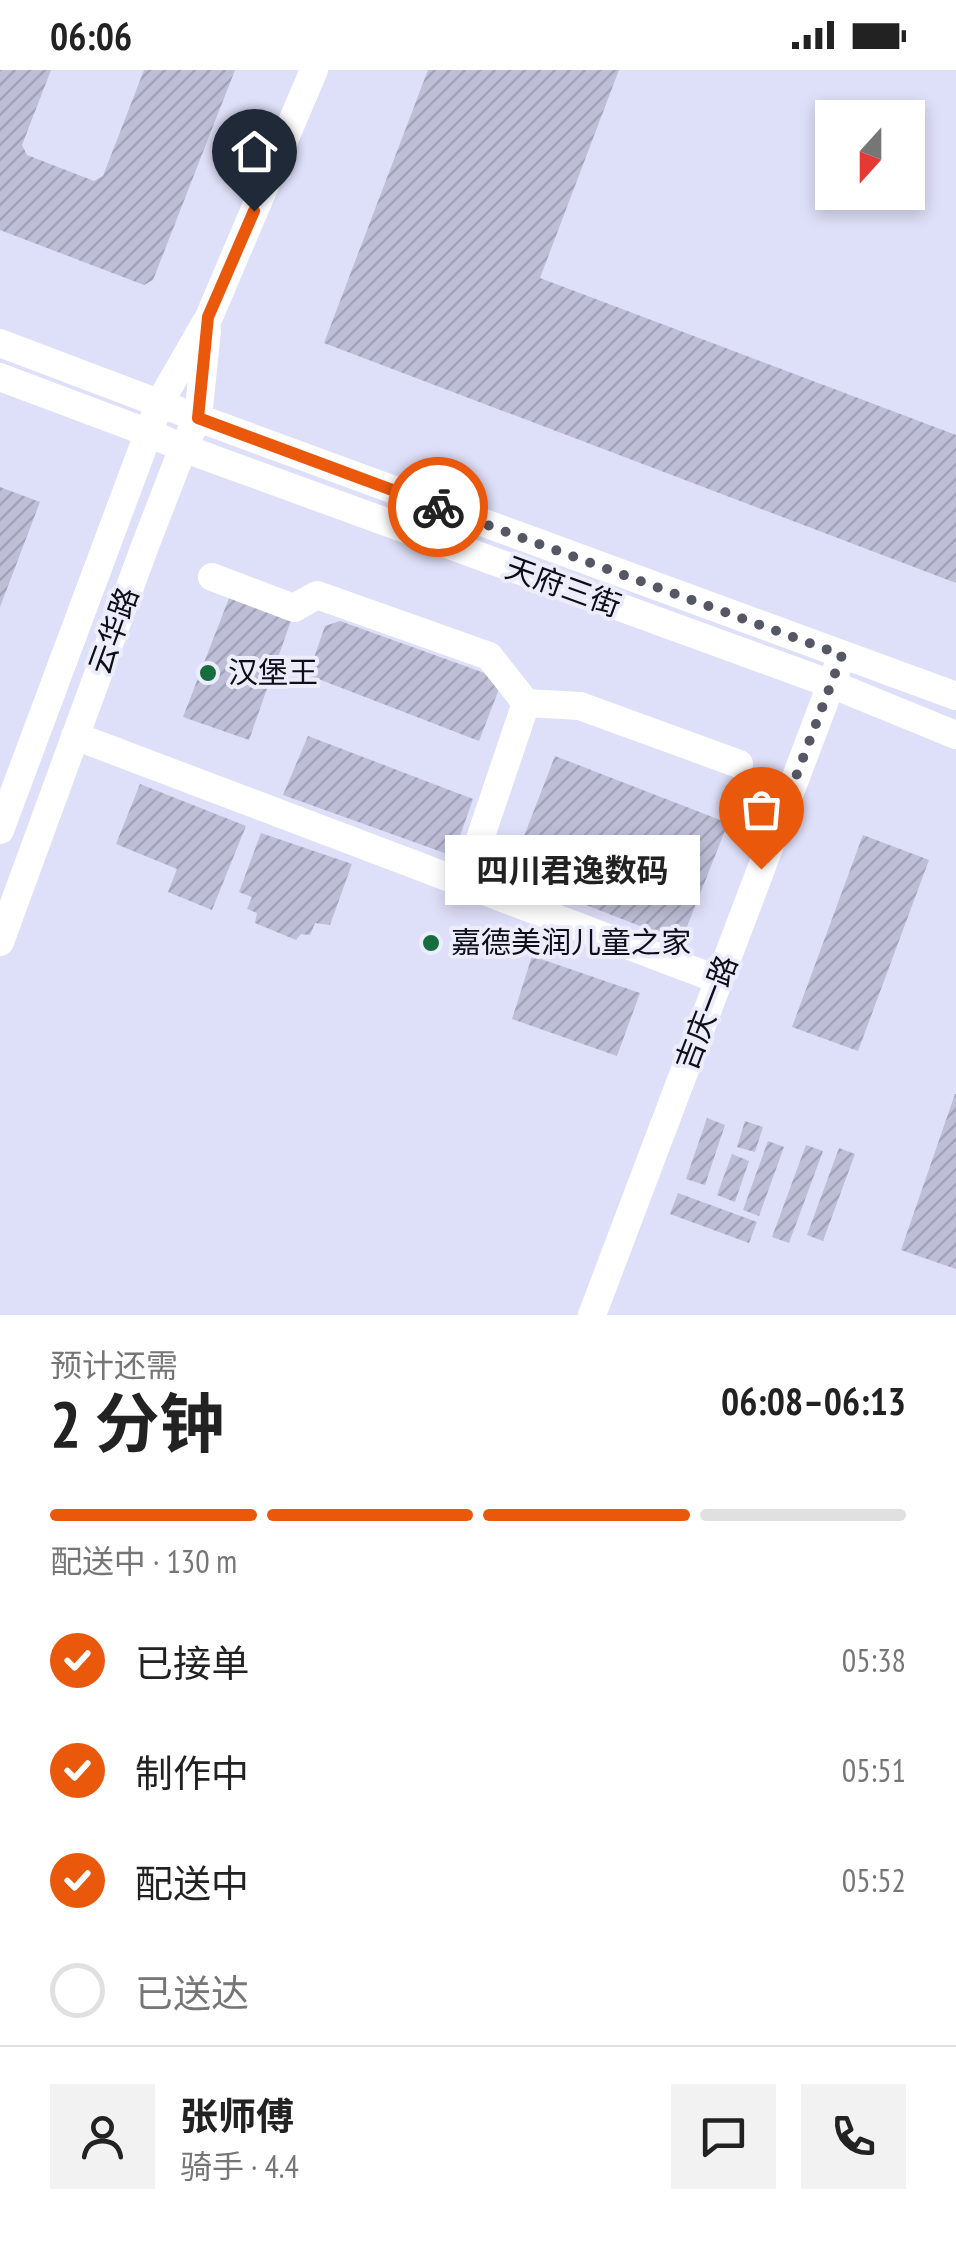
<!DOCTYPE html>
<html lang="zh">
<meta charset="utf-8">
<style>
:root{--surface:#fff;--page:#f2f2f2;--text:#222;--muted:#767676;--line:#e0e0e0;--accent:#ea580c}
body{margin:0;font-family:"PT Sans Narrow","Noto Sans SC",sans-serif;background:var(--page);color:var(--text);height:100vh;display:flex;flex-direction:column;font-size:38px;white-space:nowrap}
*{box-sizing:border-box;margin:0}
p{font-size:32px;color:var(--muted)}
.icon{flex:none;width:55px;height:55px;fill:none;stroke:currentColor;stroke-width:2;stroke-linecap:round;stroke-linejoin:round}
.map{position:relative;height:1245px;overflow:hidden}
.side{display:flex;flex-direction:column;background:var(--surface);flex:1}
.side>*{flex:none}
.needle{width:65px;rotate:201deg}
.controls{position:absolute;left:815px;top:30px;display:grid;gap:20px}
.controls a{display:grid;place-items:center;width:110px;height:110px;border-radius:0px;background:var(--surface);box-shadow:0 5px 15px #0003;font-size:50px}
.pin{position:absolute;display:grid;place-items:center;width:85px;height:85px;color:#fff;margin:-102px -42px;border-radius:50% 50% 50% 0;rotate:-45deg;box-shadow:0 0 10px #0007}
.pin .icon{rotate:45deg}
.courier{position:absolute;display:grid;place-items:center;width:100px;height:100px;margin:-50px;border:8px solid #ea580c;border-radius:50%;background:#fff;color:#222;box-shadow:0 2px 12px #0007}
.bubble{position:absolute;height:70px;border-radius:0px;background:var(--surface);box-shadow:0 5px 15px #0003;font-size:32px;font-weight:700;line-height:70px;text-align:center}
.head em{font-style:normal;font-weight:700}
.head div{display:flex;flex-direction:column-reverse}
.head{display:flex;align-items:center;justify-content:space-between;height:170px;padding:0 50px}
h1{font-size:65px;font-weight:700;line-height:75px}
.bar{display:grid;grid-template-columns:repeat(4,1fr);gap:15px 10px;align-content:center;height:120px;padding:0 50px}
.bar i{height:12px;border-radius:8px;background:var(--line)}
.bar .current{background:var(--accent)}
.bar p{grid-column:span 4}
.line{display:flex;align-items:center;gap:25px;padding:0 50px;border-top:2px solid var(--line)}
.line div{flex:1}
.round{display:grid;place-items:center;flex:none;width:105px;height:105px;border-radius:0px;background:var(--page)}
ol{padding:0 50px;list-style:none}
li{display:flex;align-items:center;gap:30px;height:110px}
li p{margin-inline-start:auto}
li .icon{padding:10px;border-radius:50%;background:var(--accent);color:#fff;stroke-width:4}
li:last-child{color:var(--muted)}
li i{width:55px;height:55px;border:5px solid var(--line);border-radius:50%}
.status{display:flex;justify-content:space-between;align-items:center;height:70px;padding:0 50px;background:var(--surface);direction:ltr}
.status svg{height:28px;fill:currentColor}
.map>svg:first-child{display:block}
</style>
<div class="status"><b>06:06</b><svg viewBox="0 0 49 12"><path d="M0 12V9h3v3zM5 12V6h3v6zM10 12V3h3v9zM15 12V0h3v12zM26 1h20v11H26zM47 4h2v5h-2z"/></svg></div>
<div class="map">
<svg width="956" height="1245" viewBox="0 0 956 1245">
<defs>
<pattern id="building-hatch" width="6" height="6" patternUnits="userSpaceOnUse" patternTransform="scale(2.5)"><rect width="6" height="6" fill="#bebfd7"/><path d="M-1 1l2-2M0 6l6-6M5 7l2-2" fill="none" stroke="#a2a3b8"/></pattern>
</defs>
<rect width="100%" height="100%" fill="#dedff8"/>
<!-- building -->
<path fill="url(#building-hatch)" d="M0 0H51L22 75 27 85 94 111 103 106 144 0H235L153 210 144 215 0 160Z
M428 0H619L540 208 956 365V513L324 273Z
M0 417 40 432 0 537Z
M231 523 293 545 249 670 183 647Z
M340 551 490 605 499 619 479 671 308 605 325 556Z
M308 666 473 729 453 786 283 725Z
M555 686 728 753 681 872 509 805Z
M140 714 246 756 212 840 168 822 177 799 116 774Z
M261 763 352 794 330 855 315 853 310 865 301 864 296 870 255 853 257 843 247 839 252 827 239 822Z
M863 765 929 790 858 981 792 957Z
M532 886 640 923 617 986 512 949Z
M955 1024H956V1199L901 1180Z
M707 1048 725 1055 705 1115 686 1109Z
M745 1051 763 1057 755 1082 737 1077Z
M768 1071 784 1077 759 1146 743 1140Z
M806 1075 823 1081 789 1173 772 1167Z
M839 1078 855 1084 823 1171 807 1165Z
M732 1084 749 1091 735 1132 717 1125Z
M678 1123 757 1152 749 1173 670 1144Z"/>
<g fill="none" stroke-linecap="round" stroke-linejoin="round">
<!-- minor -->
<path stroke="#fff" stroke-width="28" d="M0 273 198 348 956 626
M0 307 149 363 183 378 831 614 956 665
M212 507 294 538 317 525 489 586 526 633 465 813
M526 633 580 636 739 694
M75 666 719 910
M0 760 160 332 209 247 314 0
M0 872 145 476 183 378 198 348 207 260
M592 1245 838 596"/>
</g>
<g fill="none" stroke-linecap="round" stroke-linejoin="round">
<!-- done -->
<path stroke="#565765" stroke-width="10" stroke-dasharray="0 18" d="M438 437 842 585 761 799"/>
<!-- route -->
<path stroke="#ea580c" stroke-width="12" d="M254 141 208 247 198 348 438 437"/>
</g>
<!-- markers -->
<g fill="#186d3e" stroke="#ecedfc" stroke-width="4">
<circle cx="208" cy="603" r="10"/>
<circle cx="431" cy="873" r="10"/>
</g>
<g text-anchor="middle" stroke-width="8" stroke-linejoin="round" paint-order="stroke">
<!-- street labels -->
<g font-size="30" fill="#0d0e16" stroke="#ecedfc">
<text transform="translate(563 517) rotate(20)" y="10">天府三街</text>
<text transform="translate(114 561) rotate(-70)" y="10">云华路</text>
<text transform="translate(707 943) rotate(-69)" y="10">吉庆一路</text>
</g>
<!-- poi labels -->
<g font-size="30" fill="#0d0e16" stroke="#ecedfc" text-anchor="start">
<text x="228" y="613">汉堡王</text>
<text x="451" y="883">嘉德美润儿童之家</text>
</g>
</g>
</svg>
<div class="controls">
<a><svg class="needle" viewBox="-14 -14 28 28"><path d="M0-13l5 13h-10z" fill="#e53935"/><path d="M0 13l5-13h-10z" fill="#767676"/></svg></a>
</div>
<div class="pin" style="left:761px;top:799px;background:#ea580c"><svg class="icon" aria-label="bag" viewBox="0 0 24 24"><path d="M5 8h14l-1 12H6zM9 8a3 3 0 0 1 6 0"/></svg></div>
<div class="pin" style="left:254px;top:141px;background:#1f2937"><svg class="icon" aria-label="home" viewBox="0 0 24 24"><path d="M3 11l9-7 9 7M6 9v11h12V9"/></svg></div>
<div class="courier" style="left:438px;top:437px"><svg class="icon" aria-label="bike" viewBox="0 0 24 24"><circle cx="6" cy="16" r="4"/><circle cx="18" cy="16" r="4"/><path d="M6 16l4-8h5l3 8M10 8l3 8H6M13 5h3"/></svg></div>
<div class="bubble" style="left:445px;top:765px;width:255px">四川君逸数码</div>
</div>
<section class="side">
<div class="head"><div><h1>2 分钟</h1><p>预计还需</p></div><em>06:08–06:13</em></div>
<div class="bar"><i class="current"></i><i class="current"></i><i class="current"></i><i></i><p>配送中 · 130 m</p></div>
<ol>
<li><svg class="icon" aria-label="check" viewBox="0 0 24 24"><path d="M5 12l5 5 9-10"/></svg>已接单<p>05:38</p></li>
<li><svg class="icon" aria-label="check" viewBox="0 0 24 24"><path d="M5 12l5 5 9-10"/></svg>制作中<p>05:51</p></li>
<li><svg class="icon" aria-label="check" viewBox="0 0 24 24"><path d="M5 12l5 5 9-10"/></svg>配送中<p>05:52</p></li>
<li><i></i>已送达</li>
</ol>
<div class="line" style="height:180px"><a class="round"><svg class="icon" aria-label="person" viewBox="0 0 24 24"><circle cx="12" cy="8" r="4"/><path d="M4 21q1-7 8-7t8 7"/></svg></a><div><b>张师傅</b><p>骑手 · 4.4</p></div><a class="round"><svg class="icon" aria-label="chat" viewBox="0 0 24 24"><path d="M4 5h16v11H9l-5 4z"/></svg></a><a class="round"><svg class="icon" aria-label="phone" viewBox="0 0 24 24"><path d="M5 4h4l2 5-3 2q2 4 5 5l2-3 5 2v4C11 20 4 13 5 4z"/></svg></a></div>
</section>
